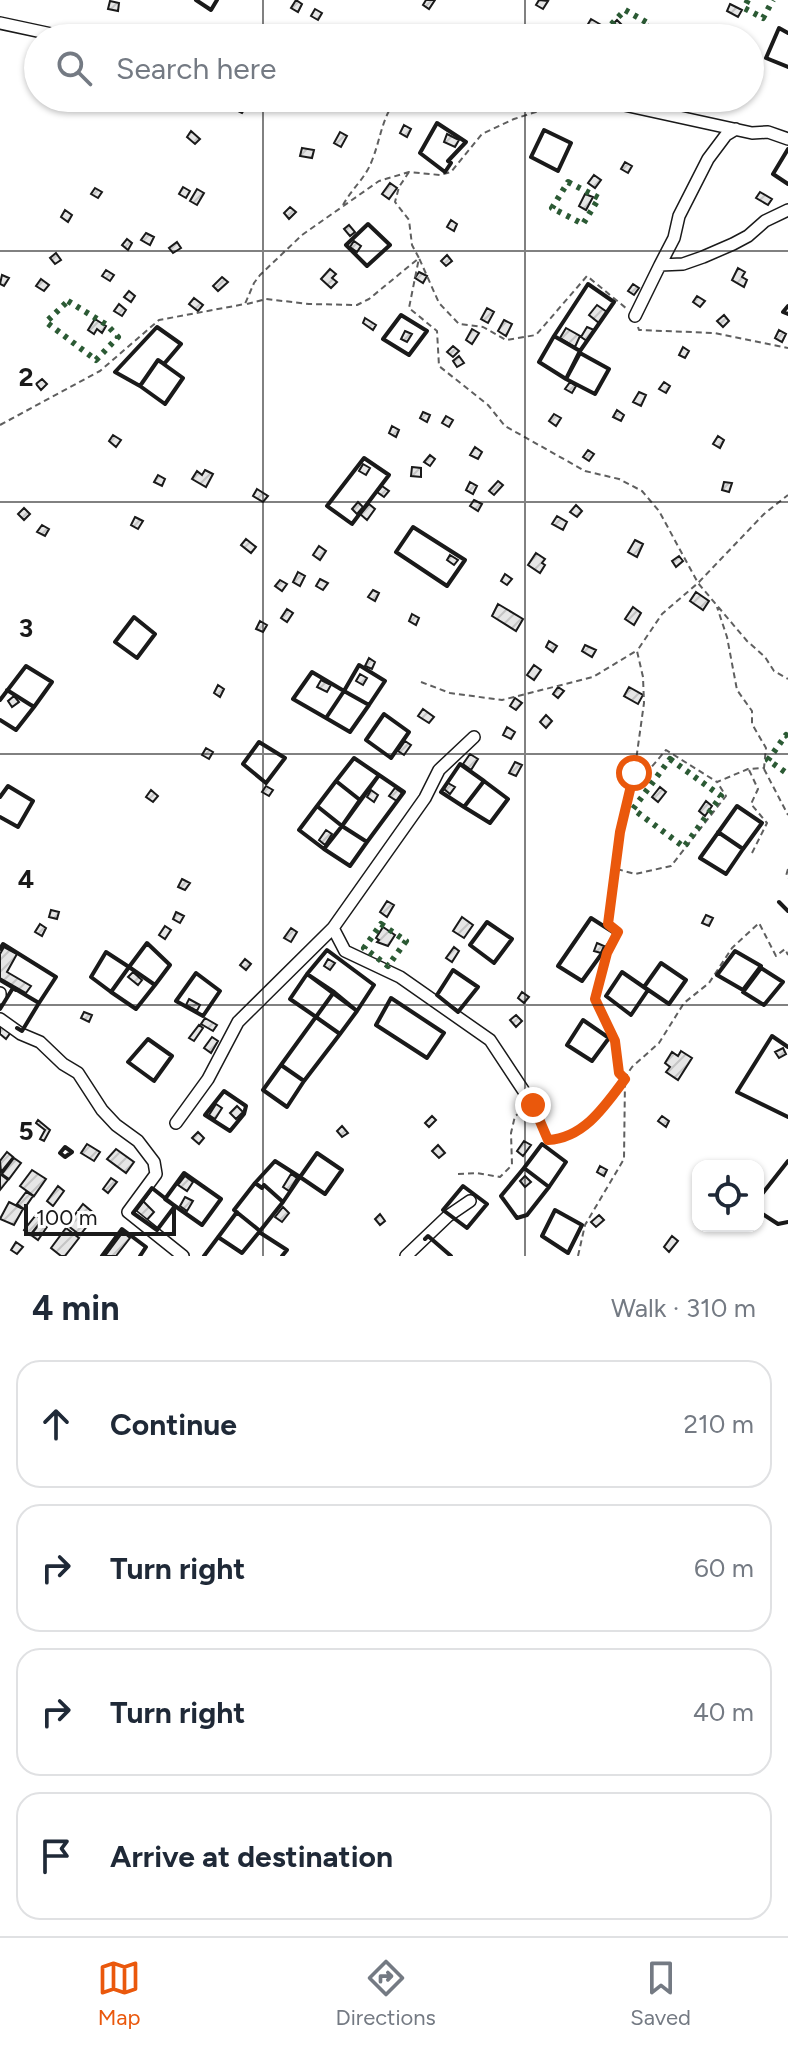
<!DOCTYPE html>
<meta charset="utf-8">
<style>
:root{--surface:#fff;--page:#f2f2f3;--text:#1f2937;--muted:#747a83;--line:#e0e1e3;--accent:#ea580c}
body{margin:0;font-family:Figtree,sans-serif;background:var(--page);color:var(--text)}
.controls{position:absolute;right:24px;bottom:24px;display:grid;overflow:hidden;border-radius:16px;box-shadow:0 2px 6px #0004}
.controls button{width:72px;height:72px;display:grid;place-items:center;padding:0;border:0;border-bottom:2px solid var(--line);background:var(--surface);color:var(--text);font:40px sans-serif}
.scale{position:absolute;left:24px;bottom:20px;width:152px;box-sizing:border-box;padding-left:8px;border:4px solid #1a1a1a;border-top:0;font-size:22px;line-height:28px;white-space:nowrap;color:#1a1a1a;-webkit-text-stroke:6px #fff;paint-order:stroke}
.stop{position:absolute;width:24px;height:24px;margin:-18px;border:6px solid #ea580c;border-radius:50%;background:#fff}
.stop.end{background:#ea580c;border-color:#fff;box-shadow:0 2px 8px #0008}
.list{margin:0;padding:0;list-style:none}
h2{display:flex;justify-content:space-between;align-items:center;height:104px;margin:0;padding:0 32px;font-size:34px}
h2 small{font-size:26px;font-weight:400;color:var(--muted)}
.list li{display:grid;grid-template-columns:52px 1fr auto;gap:24px;align-items:center;box-sizing:border-box;height:128px;margin:0 16px 16px;padding:0 16px;border:2px solid var(--line);border-radius:24px}
.list b{display:block;font-size:30px;white-space:nowrap}
.list em{font-size:26px;font-style:normal;color:var(--muted)}
.icon{flex:none;width:44px;height:44px;fill:none;stroke:currentColor;stroke-width:2;stroke-linecap:round;stroke-linejoin:round}
.map{position:relative;flex:none;width:788px;height:1256px;overflow:hidden}
.search{position:absolute;background:var(--surface);box-shadow:0 2px 6px #0004;left:24px;right:24px;top:24px;height:88px;display:flex;align-items:center;gap:20px;box-sizing:border-box;padding:0 28px;border-radius:44px;color:var(--muted);font-size:30px}
.sheet{height:680px;background:var(--surface)}
nav{display:flex;justify-content:space-around;align-items:center;box-sizing:border-box;height:112px;border-top:2px solid var(--line);background:var(--surface);font-size:22px;color:var(--muted)}
nav a{display:grid;justify-items:center;gap:4px}
nav .on{color:var(--accent)}
.map>svg:first-child{display:block}
.building{fill:url(#building-hatch);stroke:#1a1a1a;stroke-width:2}
.lines{fill:none;stroke-linecap:round;stroke-linejoin:round}
.minor-casing{stroke:#1a1a1a;stroke-width:14}
.path{stroke:#5f5f5f;stroke-width:2;stroke-dasharray:6 4;stroke-linecap:butt}
.minor{stroke:#fff;stroke-width:11}
.hedge{stroke:#2b5a34;stroke-width:6;stroke-dasharray:4 6;stroke-linecap:butt}
.wall{stroke:#1a1a1a;stroke-width:4}
.route{stroke:#ea580c;stroke-width:10}
.grid{fill:none;stroke:#1a1a1a;stroke-width:2;stroke-opacity:0.55}
.grid-label{font-size:26px;text-anchor:middle;font-weight:bold;fill:#1a1a1a;stroke:#fff;stroke-width:6;stroke-linejoin:round;paint-order:stroke}
</style>
<div class="map">
<svg width="788" height="1256" viewBox="0 0 788 1256">
<defs>
<pattern id="building-hatch" width="6" height="6" patternUnits="userSpaceOnUse" patternTransform="scale(2)"><rect width="6" height="6" fill="#e6e6e6"/><path d="M-1 1l2-2M0 6l6-6M5 7l2-2" fill="none" stroke="#c5c5c5"/></pattern>
</defs>
<rect width="100%" height="100%" fill="#fff"/>
<path class="building" d="M 296,0 L 302,4 L 298,12 L 291,8 Z
M 426,0 L 435,0 L 429,9 L 423,5 Z
M 539,0 L 548,1 L 543,9 L 536,5 Z
M 110,1 L 119,3 L 118,11 L 108,9 Z
M 730,4 L 742,10 L 738,17 L 727,11 Z
M 315,9 L 322,13 L 318,20 L 311,16 Z
M 591,19 L 603,26 L 596,38 L 584,31 Z
M 617,20 L 623,26 L 613,36 L 607,30 Z
M 144,98 L 149,98 L 155,104 L 149,110 L 141,101 Z
M 243,98 L 249,102 L 242,113 L 236,110 Z
M 404,125 L 411,129 L 407,137 L 400,133 Z
M 191,131 L 200,139 L 195,144 L 187,137 Z
M 340,132 L 347,136 L 341,147 L 334,143 Z
M 447,134 L 459,140 L 455,147 L 444,142 Z
M 302,148 L 314,150 L 312,158 L 300,156 Z
M 625,162 L 632,166 L 628,173 L 621,169 Z
M 594,175 L 601,180 L 595,188 L 588,183 Z
M 390,183 L 397,188 L 389,199 L 382,194 Z
M 183,187 L 190,191 L 186,198 L 179,194 Z
M 95,188 L 102,192 L 98,198 L 91,194 Z
M 197,189 L 204,193 L 197,205 L 190,201 Z
M 760,192 L 772,199 L 768,205 L 756,198 Z
M 585,194 L 593,197 L 586,210 L 579,206 Z
M 290,207 L 296,212 L 289,219 L 284,213 Z
M 65,210 L 72,215 L 68,222 L 61,217 Z
M 451,220 L 457,224 L 454,231 L 447,227 Z
M 349,225 L 355,232 L 350,236 L 344,229 Z
M 146,233 L 154,237 L 150,245 L 141,240 Z
M 127,239 L 132,243 L 128,250 L 122,245 Z
M 354,241 L 361,246 L 357,252 L 350,247 Z
M 177,242 L 181,248 L 173,253 L 169,248 Z
M 56,253 L 61,260 L 55,264 L 50,258 Z
M 447,255 L 452,261 L 446,266 L 441,261 Z
M 738,268 L 745,272 L 742,277 L 747,280 L 744,287 L 732,280 Z
M 330,269 L 336,274 L 332,278 L 337,282 L 331,288 L 321,279 Z
M 106,270 L 114,275 L 110,281 L 102,276 Z
M 419,272 L 427,276 L 423,283 L 415,278 Z
M 2,275 L 9,278 L 4,286 L 0,284 Z
M 222,277 L 228,282 L 218,291 L 213,286 Z
M 41,279 L 49,285 L 44,291 L 36,286 Z
M 633,284 L 639,288 L 634,295 L 628,291 Z
M 129,291 L 135,296 L 131,302 L 124,297 Z
M 697,296 L 705,301 L 700,307 L 693,302 Z
M 194,298 L 203,305 L 198,311 L 189,304 Z
M 119,304 L 126,310 L 122,316 L 114,311 Z
M 597,305 L 607,312 L 599,323 L 589,315 Z
M 487,308 L 494,312 L 488,323 L 481,319 Z
M 724,315 L 729,321 L 723,327 L 717,321 Z
M 365,318 L 376,325 L 373,330 L 363,323 Z
M 95,319 L 106,326 L 102,333 L 97,329 L 94,334 L 88,330 Z
M 504,320 L 512,324 L 506,336 L 498,331 Z
M 587,327 L 594,330 L 587,341 L 581,337 Z
M 566,328 L 580,336 L 575,347 L 560,338 Z
M 472,329 L 479,333 L 472,344 L 466,340 Z
M 779,330 L 786,334 L 782,342 L 775,338 Z
M 405,331 L 412,334 L 407,342 L 401,339 Z
M 453,346 L 459,351 L 453,357 L 447,352 Z
M 683,347 L 689,351 L 685,358 L 679,355 Z
M 459,356 L 464,363 L 457,367 L 453,361 Z
M 42,379 L 47,384 L 41,390 L 36,384 Z
M 570,382 L 576,386 L 572,393 L 565,389 Z
M 664,382 L 670,386 L 666,393 L 659,389 Z
M 639,392 L 646,395 L 641,406 L 633,402 Z
M 617,410 L 624,415 L 621,421 L 613,417 Z
M 423,412 L 430,415 L 427,422 L 420,418 Z
M 554,414 L 561,418 L 556,426 L 549,421 Z
M 446,416 L 453,420 L 449,427 L 442,423 Z
M 392,426 L 399,430 L 396,437 L 389,433 Z
M 113,435 L 121,440 L 116,447 L 109,441 Z
M 718,436 L 724,440 L 720,448 L 713,444 Z
M 475,447 L 482,452 L 478,459 L 470,455 Z
M 588,450 L 594,454 L 589,461 L 583,457 Z
M 430,455 L 435,459 L 430,466 L 424,462 Z
M 363,464 L 370,468 L 366,475 L 359,471 Z
M 412,467 L 421,468 L 421,477 L 411,476 Z
M 205,470 L 213,474 L 206,487 L 192,479 L 197,471 L 202,475 Z
M 158,475 L 165,479 L 162,486 L 154,482 Z
M 498,481 L 503,485 L 494,495 L 489,491 Z
M 470,482 L 477,486 L 473,494 L 466,490 Z
M 724,482 L 732,483 L 729,492 L 722,490 Z
M 382,486 L 389,491 L 384,497 L 377,492 Z
M 257,489 L 268,496 L 263,502 L 253,496 Z
M 474,500 L 482,504 L 478,511 L 470,506 Z
M 358,502 L 363,507 L 357,514 L 352,509 Z
M 369,504 L 375,509 L 367,520 L 360,514 Z
M 576,505 L 582,511 L 577,517 L 570,512 Z
M 24,508 L 30,514 L 24,520 L 18,514 Z
M 557,516 L 567,522 L 563,530 L 552,524 Z
M 135,517 L 143,521 L 138,529 L 131,525 Z
M 42,525 L 49,529 L 45,536 L 37,532 Z
M 246,539 L 256,547 L 251,553 L 241,545 Z
M 635,540 L 643,544 L 637,557 L 628,552 Z
M 319,546 L 326,551 L 320,560 L 313,555 Z
M 536,553 L 545,559 L 542,563 L 545,565 L 540,573 L 528,565 Z
M 450,555 L 458,560 L 454,565 L 447,560 Z
M 679,556 L 683,561 L 676,567 L 672,561 Z
M 298,572 L 305,576 L 300,586 L 293,582 Z
M 505,574 L 512,579 L 507,585 L 501,581 Z
M 320,579 L 328,583 L 323,590 L 316,586 Z
M 280,580 L 287,584 L 282,591 L 275,586 Z
M 373,590 L 379,593 L 375,601 L 368,597 Z
M 696,592 L 709,601 L 703,610 L 690,601 Z
M 498,604 L 523,619 L 516,631 L 492,616 Z
M 633,607 L 641,613 L 634,625 L 625,619 Z
M 287,609 L 293,613 L 287,622 L 281,618 Z
M 412,614 L 419,618 L 416,625 L 409,621 Z
M 260,621 L 267,625 L 263,632 L 256,629 Z
M 549,641 L 557,646 L 553,652 L 546,647 Z
M 585,645 L 596,650 L 592,657 L 582,651 Z
M 369,658 L 375,662 L 372,669 L 365,666 Z
M 534,665 L 541,670 L 534,680 L 527,675 Z
M 360,674 L 367,678 L 363,685 L 356,681 Z
M 321,680 L 331,685 L 327,692 L 317,687 Z
M 218,685 L 224,689 L 220,697 L 214,693 Z
M 558,687 L 564,691 L 558,698 L 553,694 Z
M 629,687 L 643,695 L 638,704 L 624,696 Z
M 14,696 L 19,702 L 12,707 L 8,701 Z
M 515,698 L 522,703 L 516,710 L 510,706 Z
M 423,709 L 434,717 L 429,723 L 418,716 Z
M 546,715 L 552,721 L 546,728 L 540,722 Z
M 507,727 L 515,732 L 511,739 L 503,735 Z
M 405,741 L 411,745 L 404,755 L 398,751 Z
M 206,748 L 213,752 L 209,759 L 202,755 Z
M 470,754 L 478,759 L 471,770 L 463,764 Z
M 515,762 L 522,765 L 516,776 L 509,773 Z
M 448,783 L 455,787 L 450,794 L 444,789 Z
M 266,786 L 273,790 L 269,796 L 262,792 Z
M 660,787 L 666,792 L 658,802 L 652,797 Z
M 395,788 L 402,793 L 397,801 L 389,796 Z
M 151,790 L 158,796 L 153,802 L 146,797 Z
M 371,790 L 378,795 L 374,802 L 367,797 Z
M 706,801 L 712,806 L 705,816 L 699,811 Z
M 326,830 L 332,834 L 325,845 L 319,840 Z
M 182,879 L 190,883 L 185,890 L 178,887 Z
M 387,901 L 394,905 L 387,917 L 380,912 Z
M 51,910 L 59,912 L 57,919 L 49,917 Z
M 176,912 L 184,916 L 180,923 L 173,919 Z
M 706,915 L 713,918 L 709,926 L 702,923 Z
M 462,917 L 473,925 L 464,938 L 453,931 Z
M 40,924 L 46,928 L 42,936 L 35,932 Z
M 165,926 L 171,930 L 165,939 L 159,935 Z
M 383,927 L 395,935 L 388,946 L 377,942 L 379,940 L 376,938 Z
M 291,928 L 297,932 L 291,942 L 284,938 Z
M 597,943 L 604,946 L 601,953 L 594,951 Z
M 4,947 L 17,954 L 7,972 L 31,986 L 26,993 L 0,978 L 0,954 Z
M 454,947 L 459,951 L 452,962 L 446,958 Z
M 245,959 L 251,964 L 246,970 L 240,965 Z
M 328,959 L 335,963 L 330,970 L 324,966 Z
M 133,972 L 142,980 L 138,985 L 128,977 Z
M 522,992 L 529,997 L 524,1003 L 518,998 Z
M 189,999 L 200,1005 L 197,1011 L 186,1005 Z
M 84,1012 L 92,1015 L 89,1022 L 81,1018 Z
M 516,1015 L 522,1021 L 516,1027 L 510,1020 Z
M 205,1018 L 217,1025 L 213,1031 L 201,1024 Z
M 0,1024 L 11,1032 L 6,1039 L 0,1034 Z
M 199,1025 L 203,1028 L 194,1041 L 189,1038 Z
M 212,1037 L 218,1041 L 211,1053 L 204,1048 Z
M 783,1048 L 786,1054 L 779,1058 L 775,1052 Z
M 681,1051 L 692,1058 L 678,1080 L 666,1072 L 670,1067 L 665,1063 L 672,1052 L 678,1056 Z
M 216,1104 L 222,1108 L 215,1119 L 209,1115 Z
M 237,1106 L 243,1112 L 236,1119 L 230,1113 Z
M 432,1116 L 436,1120 L 429,1127 L 425,1123 Z
M 662,1116 L 669,1121 L 666,1127 L 658,1121 Z
M 38,1120 L 50,1130 L 44,1141 L 40,1139 L 45,1130 L 36,1123 Z
M 342,1126 L 348,1133 L 342,1137 L 337,1131 Z
M 198,1132 L 204,1138 L 199,1144 L 192,1138 Z
M 524,1141 L 531,1145 L 523,1156 L 517,1151 Z
M 87,1144 L 100,1152 L 94,1161 L 81,1153 Z
M 438,1145 L 445,1153 L 439,1158 L 432,1151 Z
M 116,1149 L 134,1162 L 126,1173 L 107,1159 Z
M 7,1152 L 13,1157 L 1,1172 L 0,1161 Z
M 14,1158 L 21,1163 L 9,1179 L 2,1174 Z
M 600,1166 L 607,1170 L 604,1176 L 597,1172 Z
M 32,1170 L 46,1179 L 34,1196 L 20,1186 Z
M 0,1174 L 8,1180 L 0,1190 Z
M 291,1174 L 297,1178 L 289,1191 L 283,1187 Z
M 185,1176 L 193,1182 L 187,1191 L 178,1185 Z
M 525,1176 L 531,1182 L 525,1187 L 520,1181 Z
M 111,1178 L 117,1182 L 108,1193 L 103,1189 Z
M 58,1186 L 64,1191 L 53,1206 L 47,1201 Z
M 26,1192 L 33,1196 L 24,1209 L 17,1204 Z
M 185,1197 L 193,1201 L 187,1211 L 180,1206 Z
M 143,1201 L 154,1212 L 145,1222 L 134,1213 Z
M 9,1202 L 23,1209 L 14,1225 L 0,1219 Z
M 83,1204 L 96,1215 L 80,1235 L 67,1225 Z
M 283,1207 L 289,1213 L 282,1222 L 275,1217 Z
M 380,1214 L 385,1221 L 380,1225 L 375,1219 Z
M 36,1215 L 42,1220 L 30,1235 L 24,1230 Z
M 599,1215 L 604,1220 L 596,1227 L 591,1222 Z
M 43,1219 L 49,1224 L 38,1240 L 31,1235 Z
M 66,1228 L 79,1238 L 65,1256 L 61,1256 L 51,1248 Z
M 123,1232 L 130,1238 L 116,1256 L 105,1256 Z
M 672,1236 L 678,1241 L 669,1252 L 664,1247 Z
M 16,1242 L 23,1247 L 17,1254 L 11,1250 Z"/>
<g class="lines">
<g class="minor-casing">
<path id="minor" d="M 0,23 L 70,38
M 592,98 L 752,133 L 768,132 L 788,139
M 660,265 L 674,238 L 679,216 L 708,159 L 726,135 L 736,129
M 635,316 L 660,265 L 683,264 L 703,257 L 733,244 L 748,236 L 765,221 L 788,210
M 333,928 L 345,951 L 400,977 L 490,1040 L 533,1105
M 0,993 L 0,998
M 0,1019 L 21,1034 L 40,1042 L 63,1064 L 78,1073 L 102,1110 L 116,1125 L 138,1141 L 154,1162 L 156,1174 L 128,1212 L 183,1256
M 176,1123 L 208,1079 L 238,1022 L 333,928 L 425,798 L 439,770 L 474,737
M 406,1256 L 448,1216 L 470,1201"/>
</g>
<path class="path" d="M 409,172 L 399,187 L 395,202 L 409,220 L 412,245 L 419,258 L 409,308 L 437,331 L 439,366 L 488,405 L 505,426 L 585,471 L 619,479 L 642,491 L 659,511 L 698,583 L 747,641 L 765,657 L 774,671 L 788,679
M 343,205 C 351,190 365,178 371,163 C 381,139 381,119 397,98
M 247,304 L 266,299 L 309,304 L 357,305 L 369,299 L 419,258 L 439,303 L 459,324 L 483,327 L 506,340 L 536,335 L 587,276 L 627,309
M 638,327 L 639,330 L 714,333 L 788,348
M 0,425 L 100,371 L 159,320 L 245,304 L 254,283 L 260,275 L 302,235 L 379,181 L 409,172 L 440,175 L 451,172 L 482,134 L 514,119 L 548,108 L 565,98
M 421,682 L 450,693 L 502,700 L 593,677 L 636,651
M 764,769 L 788,815
M 749,770 L 758,789 L 751,804 L 767,823 L 752,853
M 634,773 L 649,770 L 666,750 L 717,782 L 748,769 L 764,768 L 766,748 L 752,724 L 752,711 L 737,690 L 727,637 L 717,607
M 617,869 L 635,874 L 671,866 L 726,796 L 717,782
M 788,869 L 786,876 L 788,878
M 537,1114 L 548,1140 L 563,1139 L 590,1122 L 608,1102 L 632,1067 L 659,1043 L 684,1003 L 709,983 L 732,948 L 759,923 L 776,956 L 785,949 L 788,955
M 458,1174 L 477,1173 L 500,1177 L 512,1165 L 511,1133 L 515,1116 L 523,1111
M 578,1256 L 585,1225 L 624,1159 L 625,1079 L 619,1073 L 615,1041 L 595,999 L 607,953 L 618,932 L 608,924 L 620,832 L 632,789 L 644,703 L 643,677 L 637,651 L 662,614 L 698,583 L 764,514 L 788,495"/>
<use href="#minor" class="minor"/>
<path class="hedge" d="M 748,0 L 744,8 L 763,18 L 773,0
M 611,38 L 604,32 L 625,10 L 651,25 L 642,38
M 568,182 L 599,198 L 583,224 L 552,208 Z
M 68,301 L 107,325 L 118,337 L 96,360 L 46,322 Z
M 788,737 L 786,735 L 768,760 L 788,774
M 670,759 L 721,796 L 684,847 L 633,809 Z
M 381,924 L 406,941 L 388,966 L 364,948 Z"/>
<path class="wall" d="M 196,0 L 211,10 L 217,0
M 788,33 L 779,28 L 766,58 L 788,67
M 332,98 L 351,109 L 361,98
M 437,123 L 466,142 L 448,161 L 451,163 L 445,172 L 420,153 Z
M 544,130 L 571,143 L 558,171 L 531,157 Z
M 788,149 L 773,174 L 788,184
M 368,224 L 390,245 L 367,266 L 346,245 Z
M 588,284 L 614,302 L 580,351 L 554,336 Z
M 788,306 L 783,312 L 788,314
M 401,315 L 427,331 L 409,355 L 383,339 Z
M 157,327 L 181,344 L 164,364 L 158,360 L 140,386 L 115,372 Z
M 554,336 L 580,351 L 566,379 L 539,362 Z
M 580,353 L 609,369 L 595,394 L 566,379 Z
M 158,360 L 183,378 L 165,404 L 140,386 Z
M 364,458 L 389,475 L 352,524 L 327,506 Z
M 413,527 L 465,560 L 447,586 L 396,552 Z
M 134,617 L 155,634 L 137,658 L 115,642 Z
M 359,665 L 385,681 L 369,705 L 344,691 Z
M 312,672 L 344,691 L 326,718 L 293,699 Z
M 344,691 L 369,705 L 350,732 L 326,718 Z
M 0,700 L 26,666 L 52,682 L 34,707 L 7,690
M 384,714 L 409,732 L 391,758 L 366,740 Z
M 0,720 L 16,730 L 34,707 L 31,705
M 259,742 L 285,758 L 266,783 L 243,764 Z
M 354,758 L 379,775 L 360,800 L 336,781 Z
M 460,764 L 484,781 L 464,807 L 441,792 Z
M 379,775 L 404,792 L 367,842 L 342,826 Z
M 336,781 L 360,800 L 342,826 L 317,806 Z
M 484,781 L 508,799 L 490,823 L 464,807 Z
M 0,797 L 8,786 L 33,801 L 18,827 L 0,817
M 317,806 L 342,826 L 324,849 L 299,830 Z
M 342,826 L 367,842 L 350,866 L 324,849 Z
M 718,832 L 743,849 L 726,874 L 700,858 L 737,806 L 762,823 L 743,849 L 718,832
M 779,902 L 788,911
M 591,918 L 616,934 L 582,981 L 558,966 Z
M 487,922 L 512,939 L 494,963 L 470,945 Z
M 0,949 L 3,944 L 56,977 L 39,1003 L 0,980
M 327,950 L 374,985 L 357,1011 L 307,974 Z
M 735,951 L 761,966 L 743,990 L 717,975 Z
M 106,952 L 129,967 L 111,992 L 91,977 Z
M 661,963 L 686,980 L 669,1004 L 644,987 Z
M 129,967 L 155,985 L 136,1009 L 111,992 Z
M 129,967 L 147,943 L 170,965 L 155,985
M 761,968 L 783,982 L 764,1005 L 743,992 Z
M 453,970 L 478,987 L 458,1012 L 437,995 Z
M 622,972 L 648,990 L 631,1015 L 606,996 Z
M 196,973 L 220,991 L 203,1016 L 176,1001 Z
M 307,974 L 334,992 L 316,1017 L 290,999 Z
M 391,998 L 444,1033 L 427,1058 L 376,1025 Z
M 0,1009 L 13,988 L 16,990
M 316,1017 L 340,1034 L 304,1081 L 281,1065 L 334,992 L 357,1011 L 340,1034 L 316,1017
M 583,1020 L 609,1038 L 592,1061 L 567,1045 Z
M 17,1028 L 22,1031 L 39,1003 L 37,1002
M 148,1039 L 172,1056 L 154,1081 L 128,1062 Z
M 788,1047 L 772,1036 L 737,1092 L 788,1117
M 281,1065 L 304,1081 L 287,1107 L 263,1090 Z
M 224,1091 L 246,1106 L 244,1114 L 230,1131 L 205,1115 Z
M 542,1144 L 566,1162 L 549,1187 L 524,1168 Z
M 65,1147 L 72,1152 L 65,1157 L 60,1153 Z
M 317,1153 L 342,1170 L 325,1194 L 300,1177 Z
M 275,1161 L 300,1177 L 283,1202 L 264,1185 L 262,1188 L 255,1183 Z
M 524,1168 L 549,1187 L 527,1215 L 517,1218 L 501,1196 Z
M 184,1173 L 221,1199 L 202,1225 L 165,1199 Z
M 255,1183 L 262,1188 L 264,1185 L 283,1202 L 260,1231 L 234,1210 Z
M 463,1186 L 487,1204 L 467,1228 L 443,1210 Z
M 152,1188 L 175,1206 L 157,1230 L 133,1213 Z
M 758,1199 L 788,1161
M 555,1210 L 582,1225 L 568,1253 L 542,1236 Z
M 758,1211 L 778,1224 L 788,1222
M 259,1232 L 287,1250 L 282,1256
M 218,1237 L 242,1253 L 260,1231 L 259,1230
M 425,1239 L 428,1236 L 451,1256
M 102,1256 L 122,1229 L 146,1247 L 140,1256
M 204,1256 L 237,1212"/>
</g>
<g class="lines">
<path class="route" d="M 533,1105 L 548,1140 C 584,1138 605,1106 625,1079 L 619,1073 L 615,1041 L 595,999 L 607,953 L 618,932 L 608,924 L 620,832 L 634,773"/>
</g>
<path class="grid" d="M 263,0 L 263,38M 525,0 L 525,38M 263,98 L 263,1256M 525,98 L 525,1256M 0,251 L 788,251M 0,502 L 788,502M 0,754 L 788,754M 0,1005 L 788,1005"/>
<g class="grid-label">
<text x="26" y="386">2</text>
<text x="26" y="637">3</text>
<text x="26" y="888">4</text>
<text x="26" y="1140">5</text>
</g>
</svg>
<div class="controls">
<button><svg class="icon" aria-label="locate" viewBox="0 0 24 24"><circle cx="12" cy="12" r="6"/><path d="M12 2v4M12 18v4M2 12h4M18 12h4"/></svg></button>
</div>
<div class="scale">100 m</div>
<div class="stop" style="left:634px;top:773px"></div>
<div class="stop end" style="left:533px;top:1105px"></div>
<div class="search"><svg class="icon" aria-label="search" viewBox="0 0 24 24"><circle cx="10" cy="10" r="6"/><path d="M15 15l6 6"/></svg>Search here</div>
</div>
<section class="sheet">
<h2>4 min<small>Walk · 310 m</small></h2>
<ul class="list">
<li><svg class="icon" aria-label="ahead" viewBox="0 0 24 24"><path d="M12 20V5M6 11l6-6 6 6"/></svg><div><b>Continue</b></div><em>210 m</em></li>
<li><svg class="icon" aria-label="right" viewBox="0 0 24 24"><path d="M7 20v-9h11M14 6l5 5-5 5"/></svg><div><b>Turn right</b></div><em>60 m</em></li>
<li><svg class="icon" aria-label="right" viewBox="0 0 24 24"><path d="M7 20v-9h11M14 6l5 5-5 5"/></svg><div><b>Turn right</b></div><em>40 m</em></li>
<li><svg class="icon" aria-label="arrive" viewBox="0 0 24 24"><path d="M6 21V4h12l-3 4 3 4H6"/></svg><div><b>Arrive at destination</b></div></li>
</ul>
</section>
<nav>
<a class="on"><svg class="icon" aria-label="map" viewBox="0 0 24 24"><path d="M3 6l6-2 6 2 6-2v14l-6 2-6-2-6 2zM9 4v14M15 6v14"/></svg>Map</a>
<a><svg class="icon" aria-label="directions" viewBox="0 0 24 24"><path d="M12 3l9 9-9 9-9-9zM9 14v-3h6M13 9l2 2-2 2"/></svg>Directions</a>
<a><svg class="icon" aria-label="saved" viewBox="0 0 24 24"><path d="M7 4h10v16l-5-4-5 4z"/></svg>Saved</a>
</nav>
